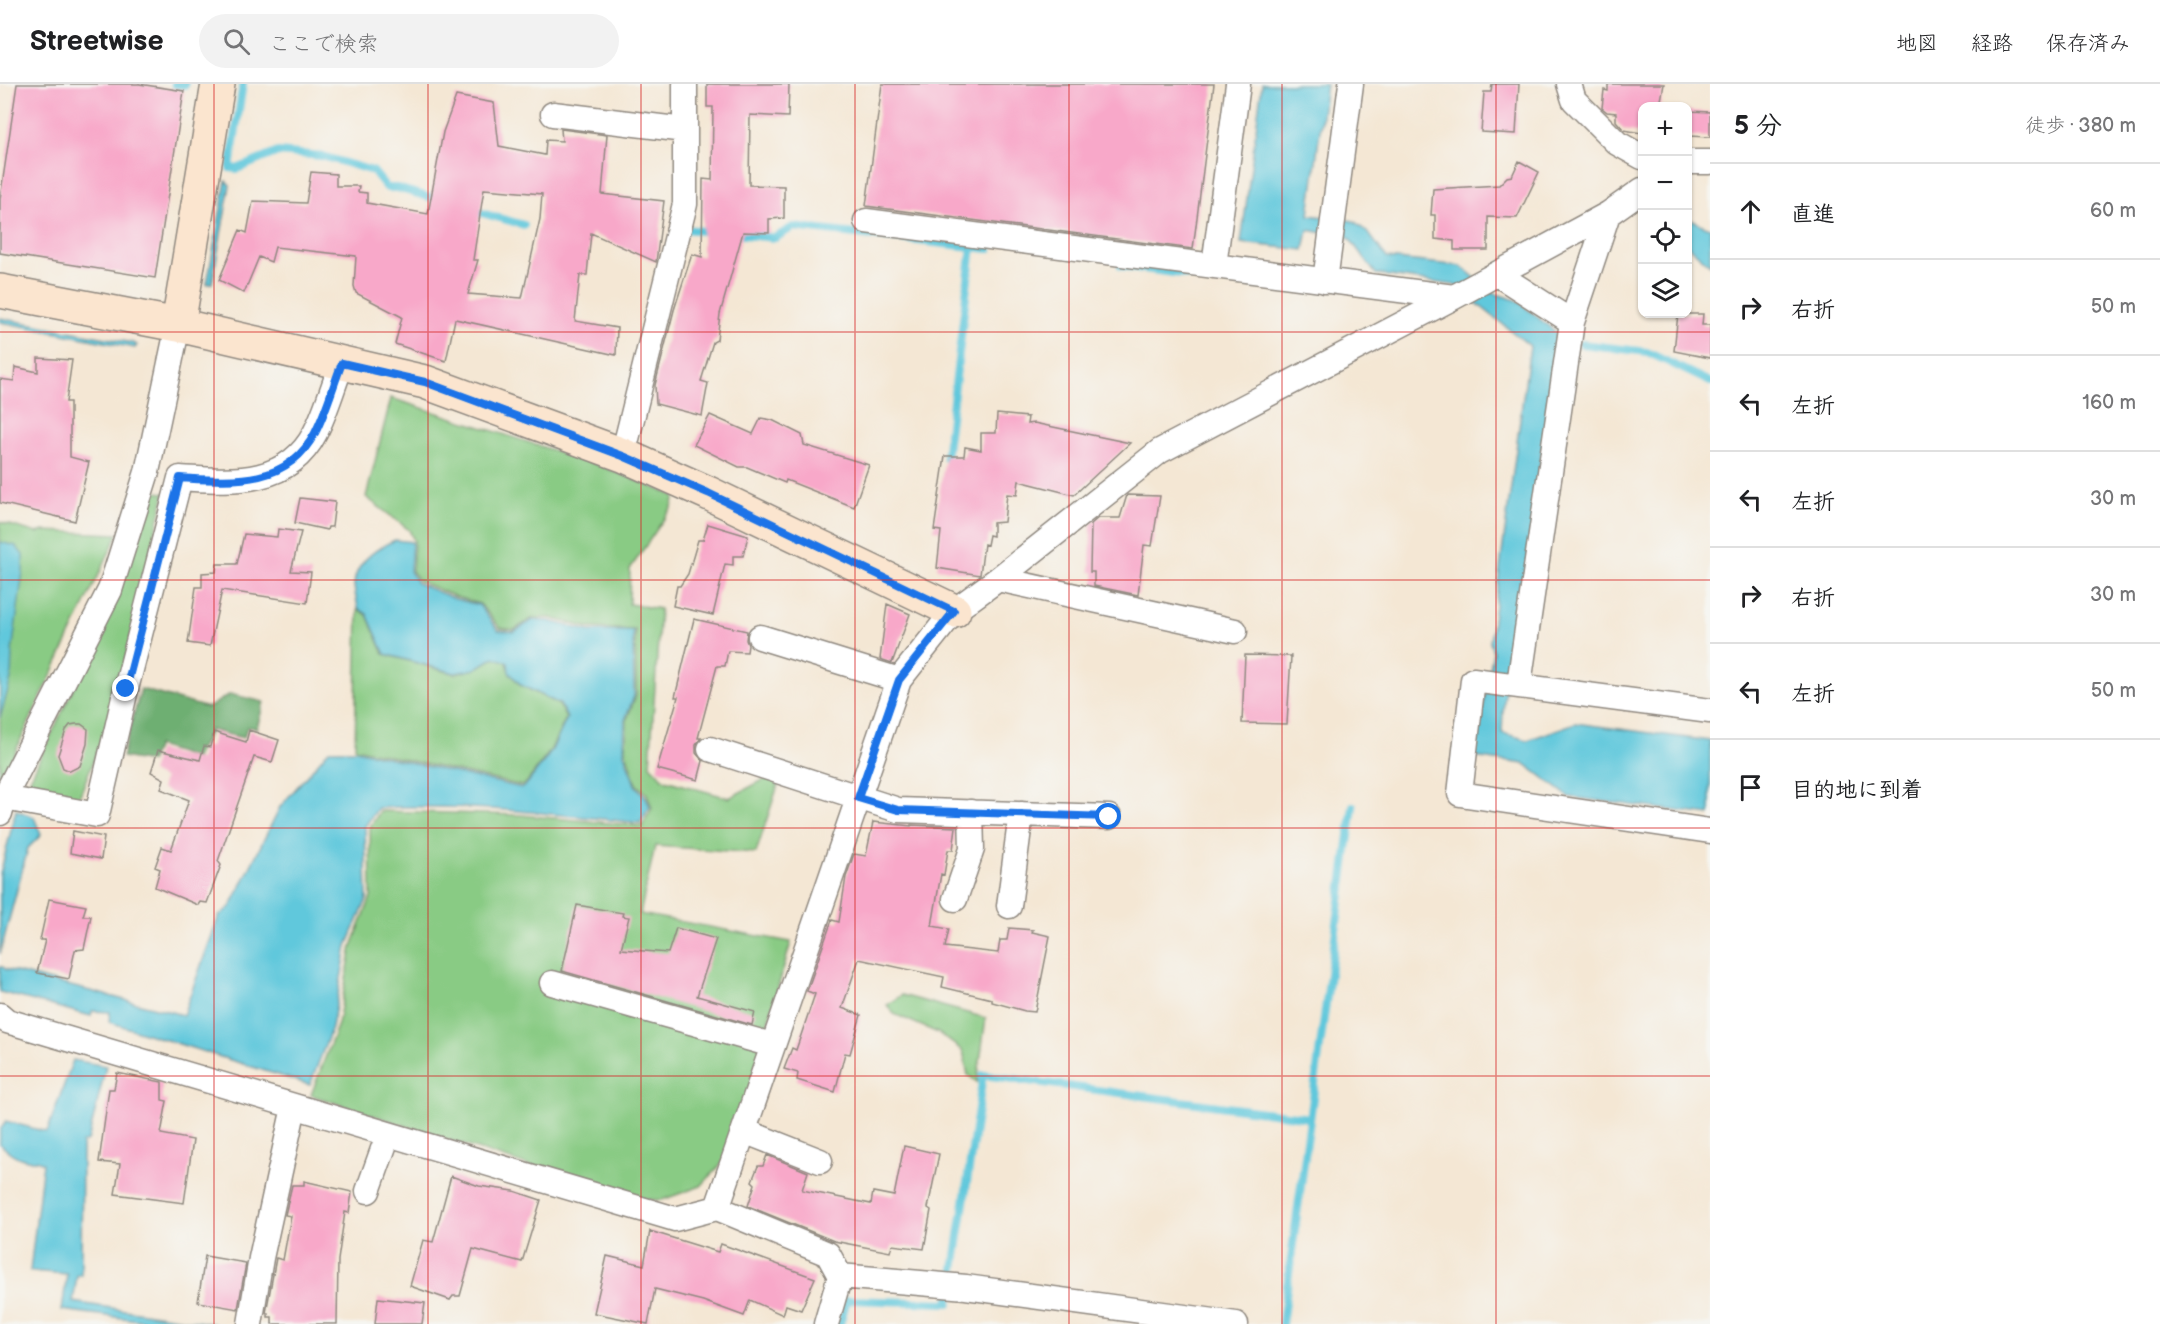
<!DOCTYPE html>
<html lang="ja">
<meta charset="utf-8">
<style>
:root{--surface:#fff;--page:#f2f2f2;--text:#202124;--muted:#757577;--line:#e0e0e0}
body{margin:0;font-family:"Balsamiq Sans","Klee One",sans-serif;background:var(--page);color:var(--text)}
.controls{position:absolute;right:18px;top:18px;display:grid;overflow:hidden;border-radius:12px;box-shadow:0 2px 4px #0004}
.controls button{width:54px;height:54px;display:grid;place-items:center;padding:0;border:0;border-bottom:2px solid var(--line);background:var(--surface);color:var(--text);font:30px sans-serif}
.stop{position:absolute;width:18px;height:18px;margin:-14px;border:4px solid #1a73e8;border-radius:50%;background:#fff}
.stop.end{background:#1a73e8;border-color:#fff;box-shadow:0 2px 6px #0008}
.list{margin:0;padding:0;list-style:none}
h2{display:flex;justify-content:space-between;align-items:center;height:78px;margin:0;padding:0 24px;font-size:26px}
h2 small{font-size:20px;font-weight:400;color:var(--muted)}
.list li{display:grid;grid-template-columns:39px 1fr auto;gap:18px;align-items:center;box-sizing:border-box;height:96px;padding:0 24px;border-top:2px solid var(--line)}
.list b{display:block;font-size:22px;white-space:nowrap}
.list em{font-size:20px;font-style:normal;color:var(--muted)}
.icon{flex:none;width:33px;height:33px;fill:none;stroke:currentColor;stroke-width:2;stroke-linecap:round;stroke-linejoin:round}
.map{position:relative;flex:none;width:1710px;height:1240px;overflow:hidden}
header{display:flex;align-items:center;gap:36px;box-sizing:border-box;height:84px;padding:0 30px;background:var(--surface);border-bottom:2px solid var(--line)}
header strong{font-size:28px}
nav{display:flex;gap:33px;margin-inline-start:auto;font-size:21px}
.search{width:420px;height:54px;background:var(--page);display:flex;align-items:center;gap:15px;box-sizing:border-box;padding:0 21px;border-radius:33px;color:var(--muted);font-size:22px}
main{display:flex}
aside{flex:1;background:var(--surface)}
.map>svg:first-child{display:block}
.green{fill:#89cb84;stroke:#5a7b58;stroke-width:1.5}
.forest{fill:#6eaf72;stroke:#4c6d4e;stroke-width:1.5}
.water{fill:#60c8dc;stroke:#467a84;stroke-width:1.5}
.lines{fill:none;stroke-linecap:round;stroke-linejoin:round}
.stream{stroke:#60c8dc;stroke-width:8}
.building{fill:#f8a8c9;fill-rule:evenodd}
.street-casing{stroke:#908980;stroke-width:27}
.secondary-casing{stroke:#908980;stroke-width:36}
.street{stroke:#fff;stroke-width:24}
.secondary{stroke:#fbe5cf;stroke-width:33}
.route{stroke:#1a73e8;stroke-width:8}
.grid{fill:none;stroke:#d62828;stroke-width:1.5;stroke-opacity:0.55}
</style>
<header>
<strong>Streetwise</strong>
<div class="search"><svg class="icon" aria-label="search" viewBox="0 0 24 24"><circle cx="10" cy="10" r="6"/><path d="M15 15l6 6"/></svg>ここで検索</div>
<nav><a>地図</a><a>経路</a><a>保存済み</a></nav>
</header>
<main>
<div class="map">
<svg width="1710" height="1240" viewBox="0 0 1710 1240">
<rect width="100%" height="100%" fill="#f6f6f2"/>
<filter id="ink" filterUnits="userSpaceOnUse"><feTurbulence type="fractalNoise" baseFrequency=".0167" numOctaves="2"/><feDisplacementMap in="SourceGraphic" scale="12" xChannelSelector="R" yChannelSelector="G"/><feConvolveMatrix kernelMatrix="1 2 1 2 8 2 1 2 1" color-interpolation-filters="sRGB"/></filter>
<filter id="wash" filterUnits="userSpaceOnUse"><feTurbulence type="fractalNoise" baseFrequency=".008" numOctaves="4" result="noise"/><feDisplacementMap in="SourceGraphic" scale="24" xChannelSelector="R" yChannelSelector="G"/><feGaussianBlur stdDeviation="1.35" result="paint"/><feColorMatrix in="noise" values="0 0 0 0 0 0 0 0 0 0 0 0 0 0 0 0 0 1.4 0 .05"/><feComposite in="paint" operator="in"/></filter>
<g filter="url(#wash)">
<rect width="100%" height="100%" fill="#f4e7d4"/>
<path class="green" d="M 391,314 L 596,380 L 675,412 L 672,423 L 630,485 L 629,520 L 660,525 L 650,681 L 665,696 L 729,714 L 765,695 L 779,698 L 756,769 L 655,762 L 640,830 L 791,858 L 744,1023 L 725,1076 L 701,1102 L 662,1116 L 631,1115 L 311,1011 L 338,940 L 352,862 L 371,813 L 370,743 L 380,727 L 520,731 L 642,742 L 652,724 L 647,710 L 636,700 L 626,668 L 627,635 L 636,611 L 635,546 L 589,544 L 550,534 L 533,534 L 514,546 L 500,544 L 480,520 L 456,513 L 419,497 L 412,487 L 414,457 L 409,446 L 366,413 Z
M 153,408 L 165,409 L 114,623 L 77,719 L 21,714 L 117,513 Z
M 0,438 L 37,449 L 43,447 L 118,450 L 7,685 L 0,707 Z
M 358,525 L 367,531 L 384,570 L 455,590 L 475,585 L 495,573 L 507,578 L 509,588 L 520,601 L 559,621 L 566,634 L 550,667 L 527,698 L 522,702 L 355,664 Z
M 902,911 L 986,934 L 977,998 L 968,991 L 963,967 L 938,949 L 894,930 L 887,921 Z"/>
<path class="forest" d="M 141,605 L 208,624 L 230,610 L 264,618 L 257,644 L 247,643 L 244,654 L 210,646 C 207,657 200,663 196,674 L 157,662 L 150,678 L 122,673 Z"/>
<path class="water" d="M 1262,0 L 1326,0 L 1309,131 L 1354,137 L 1370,151 L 1387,174 L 1461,182 L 1493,209 L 1516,216 L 1557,249 L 1517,555 C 1506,586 1503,617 1502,649 L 1528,656 L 1575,639 L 1710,657 L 1710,731 L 1569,713 L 1525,680 L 1474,673 L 1493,568 L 1490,558 L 1530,262 L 1454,201 L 1376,190 L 1349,154 L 1308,146 L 1304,166 L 1241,159 Z
M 226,97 L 230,101 L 212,199 L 207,200 Z
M 1688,135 L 1710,144 L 1710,181 L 1688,162 Z
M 0,234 L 133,259 L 137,261 L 135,264 L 0,238 Z
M 395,456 L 412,458 L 410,487 L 417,499 L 455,515 L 479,521 L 498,546 L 514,548 L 533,536 L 549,537 L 589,547 L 633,547 L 634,612 L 625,636 L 624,669 L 635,701 L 646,713 L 650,723 L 640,739 C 553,730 465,719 378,724 L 365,742 L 367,815 L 347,862 L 332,943 L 310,1001 L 109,938 L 110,928 L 92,927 L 91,932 L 0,908 L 0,883 L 3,883 L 5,885 L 183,931 L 219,832 L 231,822 L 280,723 L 329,666 L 356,666 L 522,704 L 527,700 L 551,668 L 567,634 L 560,620 L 521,601 L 509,588 L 508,578 L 494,573 L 475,585 L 455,589 L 385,570 L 367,530 L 358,524 C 357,517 354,507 354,500 C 356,477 377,464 395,456 Z
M 0,458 L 16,462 L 23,471 L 23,487 L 12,568 L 11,595 L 0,634 Z
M 16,726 L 34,733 L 41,751 L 28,764 L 0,870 L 0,791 Z
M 73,976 L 106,982 L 88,1057 L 82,1059 L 81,1191 L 77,1191 L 73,1218 L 215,1240 L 168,1240 L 62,1226 L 67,1190 L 30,1187 L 43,1079 C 37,1075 34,1076 27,1076 C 16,1074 8,1068 0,1060 L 0,1046 L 6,1037 L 47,1048 Z"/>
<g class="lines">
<path class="stream" d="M 175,0 L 185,1
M 243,0 L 230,84 L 237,85 L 278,68 L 322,72 L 373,87 L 387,104 L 397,104 L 442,117
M 471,126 L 524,141
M 685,145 L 712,148
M 734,150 L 775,154 L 793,143 L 989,165
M 1121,182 L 1258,200
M 1582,260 L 1647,268 L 1710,298
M 946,374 L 972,163
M 840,1240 L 847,1216 L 949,1219 L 983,991 L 1310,1034
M 1282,1240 L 1353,722"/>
</g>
<g id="blocks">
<path class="building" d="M 17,0 L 139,0 L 184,7 L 155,194 L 0,169 L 0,115 Z
M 707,0 L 789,0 L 788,33 L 750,31 L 749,101 L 784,102 L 784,134 L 769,135 L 769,149 L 743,148 L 720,230 L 717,256 L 713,258 L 701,297 L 708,299 L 702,332 L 656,320 L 655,301 L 674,226 L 692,170 L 702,173 L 703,95 L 712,96 L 713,23 L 707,23 Z
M 882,0 L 1214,0 L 1193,165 L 866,122 Z
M 1492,0 L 1519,0 L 1516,50 L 1481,48 L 1484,8 L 1491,8 Z
M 1608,0 L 1664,0 L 1660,22 L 1642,22 L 1641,49 L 1624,46 L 1616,37 L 1616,29 L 1607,28 L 1602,24 L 1604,6 L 1608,7 Z
M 456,12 L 494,19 L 499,62 L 545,71 L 546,56 L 562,57 L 561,45 L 607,51 L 602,110 L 664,117 L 656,178 L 591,149 L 587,191 L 580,191 L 575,237 L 617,244 L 616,271 L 455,235 L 446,277 L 395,260 L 402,233 L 356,209 L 354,202 L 356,172 L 275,163 L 271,178 L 259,173 L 244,209 L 219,196 L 240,146 L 247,149 L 253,117 L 306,119 L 311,88 L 336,90 L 336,102 L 359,102 L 358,108 L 367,109 L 367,119 L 428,130 L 443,48 ZM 484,105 L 542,110 L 540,135 L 522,214 L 468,210 L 478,176 L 473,176 Z
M 1688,27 L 1710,28 L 1710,53 L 1688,52 Z
M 1519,77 L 1539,88 L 1517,134 L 1488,133 L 1488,166 L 1454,166 L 1454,157 L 1435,155 L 1435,131 L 1431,131 L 1433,105 L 1499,101 L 1507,93 L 1512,92 Z
M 1678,230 L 1703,230 L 1702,241 L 1710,241 L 1710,274 L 1674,267 Z
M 38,274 L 72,276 L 66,318 L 70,318 L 70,373 L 89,378 L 75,437 L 0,419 L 0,295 L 14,297 L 15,283 L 38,288 Z
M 997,330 L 1028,333 L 1027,340 L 1034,339 L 1130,359 L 1074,411 L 1019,397 L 1017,411 L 1007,410 L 1004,438 L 993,439 L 993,452 L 989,451 L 987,461 L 984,460 L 980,491 L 937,484 L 941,447 L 934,446 L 945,372 L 964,372 L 965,363 L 981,366 L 981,349 L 996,349 Z
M 710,331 L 753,350 L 761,334 L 772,336 L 802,351 L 804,361 L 869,381 L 854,423 L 786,396 L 785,399 L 747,383 L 739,383 L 694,361 Z
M 1127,411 L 1160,412 L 1152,462 L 1144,461 L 1138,511 L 1094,502 L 1094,488 L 1090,488 L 1091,440 L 1098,434 L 1120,434 Z
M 300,414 L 335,418 L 332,443 L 328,443 L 327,446 L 295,439 Z
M 708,440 L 748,452 L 743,472 L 733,472 L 733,481 L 725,480 L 713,531 L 673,522 L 677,502 L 680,502 L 688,490 L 698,456 L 703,456 Z
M 278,445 L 301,448 L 291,487 L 311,488 L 307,519 L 222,506 L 210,562 L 188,559 L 196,503 L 202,503 L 202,489 L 216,488 L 217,480 L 237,480 L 244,450 L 277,453 Z
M 887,520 L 910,530 L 892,579 L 880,575 Z
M 694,535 L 747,547 L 746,556 L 748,561 L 747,568 L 728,567 L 725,582 L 717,582 L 698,654 L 701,654 L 696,661 L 696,669 L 703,677 L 698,696 L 657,685 L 678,613 L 675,613 Z
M 1245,571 L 1291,572 L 1287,640 L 1242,639 Z
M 76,640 L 81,640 L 88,645 L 87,660 L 80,682 L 70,687 L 63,684 L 58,671 L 66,646 L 70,641 Z
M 249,646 L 279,656 L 272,678 L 254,673 L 218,777 L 221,781 L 207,819 L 200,818 L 198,821 L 155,803 L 160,785 L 155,783 L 162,763 L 171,766 L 189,716 L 161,705 L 164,695 L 151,688 L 158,666 L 200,676 L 204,662 L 210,663 L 214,648 L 246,658 Z
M 873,738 L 911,742 L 911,741 L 956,743 L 953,766 L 948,766 L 944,791 L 941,790 L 932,842 L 949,845 L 945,863 L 998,869 L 1000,856 L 1007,856 L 1009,844 L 1033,846 L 1032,848 L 1050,852 L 1035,928 L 1025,927 L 992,918 L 992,915 L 942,903 L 944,893 L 859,875 L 842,924 L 861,931 L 850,970 L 845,969 L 835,1008 L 797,996 L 798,989 L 784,985 L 792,964 L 796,966 L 815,910 L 807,907 L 832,836 L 839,838 L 846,793 L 854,770 L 866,772 Z
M 73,747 L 104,753 L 101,775 L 70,769 Z
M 49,815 L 86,822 L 83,832 L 91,832 L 84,865 L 75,866 L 69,895 L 37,889 L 45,856 L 40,856 Z
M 577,821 L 623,829 L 622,832 L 629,833 L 621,865 L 668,869 L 676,844 L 716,855 L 697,912 L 755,928 L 752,941 L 562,887 Z
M 117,989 L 162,998 L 162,1016 L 167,1017 L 161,1050 L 193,1056 L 184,1119 L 115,1110 L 120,1080 L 99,1078 L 109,1005 L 114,1005 Z
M 904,1062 L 939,1070 L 928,1124 L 931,1126 L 924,1165 L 892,1161 L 890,1168 L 834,1157 L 748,1122 L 755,1100 L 752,1097 L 758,1082 L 763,1082 L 767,1071 L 808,1088 L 802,1106 L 871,1120 L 873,1108 L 894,1112 Z
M 451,1092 L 479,1102 L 514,1107 L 541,1116 L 522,1178 L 473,1165 L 460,1212 L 453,1212 L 450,1216 L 410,1202 L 423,1156 L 433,1158 Z
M 304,1097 L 352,1108 L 349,1129 L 345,1128 L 338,1176 L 337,1240 L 272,1240 L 272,1233 L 268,1233 L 268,1229 L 266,1229 L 276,1174 L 283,1176 L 291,1132 L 285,1131 L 292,1101 L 304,1101 Z
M 650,1147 L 718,1168 L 721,1160 L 815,1194 L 801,1226 L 786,1221 L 783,1231 L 750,1216 L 744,1232 L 703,1217 L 655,1205 L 648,1240 L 594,1229 L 607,1172 L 644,1181 Z
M 205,1172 L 246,1179 L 238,1225 L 198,1218 Z
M 378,1214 L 425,1219 L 422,1240 L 375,1240 Z"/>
</g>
</g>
<g filter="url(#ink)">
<use href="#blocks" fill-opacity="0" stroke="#908980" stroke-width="1.5"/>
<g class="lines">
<g class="street-casing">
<path id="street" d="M 1569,0 L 1574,16 L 1617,59 L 1642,73
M 553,30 L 685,46
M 1688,78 L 1710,78
M 866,137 L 1454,213
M 1214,182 L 1238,0
M 1497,190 L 1572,238
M 1325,197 L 1351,0
M 623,371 L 685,120 L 685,0
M 998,495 L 1235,547
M 760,553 L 899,596
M 1519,600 L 1572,238 L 1608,130
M 1710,627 L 1473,596 L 1460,710 L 1710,747
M 710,665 L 898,726 L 1109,733
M 4,714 L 97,731 L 126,605 L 180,394 C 231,397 287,403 315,349 C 326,328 333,302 342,279
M 0,729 L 4,714 L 110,506 L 147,388 L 178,241
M 955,815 L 972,765 L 971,728
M 1009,822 L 1021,730
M 552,899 L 772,961
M 0,931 L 7,937 L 675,1135 L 717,1124 L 828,1170 L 840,1192 L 826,1240
M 744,1047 L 820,1077
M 368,1107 L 388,1051
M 717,1124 L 899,596 L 954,527 L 998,495 L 1160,367 L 1454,213 L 1608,130 L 1642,106
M 840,1192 L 966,1203 L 1236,1240
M 250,1240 L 261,1174 L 294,1023"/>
</g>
<g class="secondary-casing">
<path id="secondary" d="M 0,207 L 178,241 L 425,298 L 623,371 L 708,409 L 954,527
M 178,241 L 218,0"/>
</g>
<use href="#street" class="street"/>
<use href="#secondary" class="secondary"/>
</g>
</g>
<g class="lines" filter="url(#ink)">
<path class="route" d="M 126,605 L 180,394 C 231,397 287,403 315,349 C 326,328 333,302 342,279 L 425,298 L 623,372 L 708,409 L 954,527 L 899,596 L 858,714 L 898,726 L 1109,733"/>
</g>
<path class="grid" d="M 214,0 L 214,1240M 428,0 L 428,1240M 641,0 L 641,1240M 855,0 L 855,1240M 1069,0 L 1069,1240M 1282,0 L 1282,1240M 1496,0 L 1496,1240M 0,248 L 1710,248M 0,496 L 1710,496M 0,744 L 1710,744M 0,992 L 1710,992"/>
</svg>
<div class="controls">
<button>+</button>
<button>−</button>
<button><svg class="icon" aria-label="locate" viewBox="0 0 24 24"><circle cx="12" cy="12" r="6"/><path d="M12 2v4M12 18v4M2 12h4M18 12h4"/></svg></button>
<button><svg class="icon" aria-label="layers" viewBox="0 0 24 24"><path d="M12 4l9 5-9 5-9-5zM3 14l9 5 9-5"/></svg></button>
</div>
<div class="stop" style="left:1109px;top:733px"></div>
<div class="stop end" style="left:126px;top:605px"></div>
</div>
<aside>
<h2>5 分<small>徒歩 · 380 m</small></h2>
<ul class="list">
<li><svg class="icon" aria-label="ahead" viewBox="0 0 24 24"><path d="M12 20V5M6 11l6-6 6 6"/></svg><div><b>直進</b></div><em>60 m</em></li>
<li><svg class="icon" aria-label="right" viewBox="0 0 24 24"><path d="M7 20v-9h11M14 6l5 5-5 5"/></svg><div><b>右折</b></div><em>50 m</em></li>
<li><svg class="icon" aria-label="left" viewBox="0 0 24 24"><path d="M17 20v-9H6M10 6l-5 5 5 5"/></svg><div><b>左折</b></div><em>160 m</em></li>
<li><svg class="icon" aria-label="left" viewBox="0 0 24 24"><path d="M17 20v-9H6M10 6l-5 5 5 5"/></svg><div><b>左折</b></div><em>30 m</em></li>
<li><svg class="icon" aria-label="right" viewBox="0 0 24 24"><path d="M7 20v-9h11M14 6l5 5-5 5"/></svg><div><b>右折</b></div><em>30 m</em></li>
<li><svg class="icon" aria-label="left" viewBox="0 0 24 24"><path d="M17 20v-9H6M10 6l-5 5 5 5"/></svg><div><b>左折</b></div><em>50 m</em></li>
<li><svg class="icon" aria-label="arrive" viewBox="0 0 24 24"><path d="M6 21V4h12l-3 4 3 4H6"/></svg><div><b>目的地に到着</b></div></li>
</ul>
</aside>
</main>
